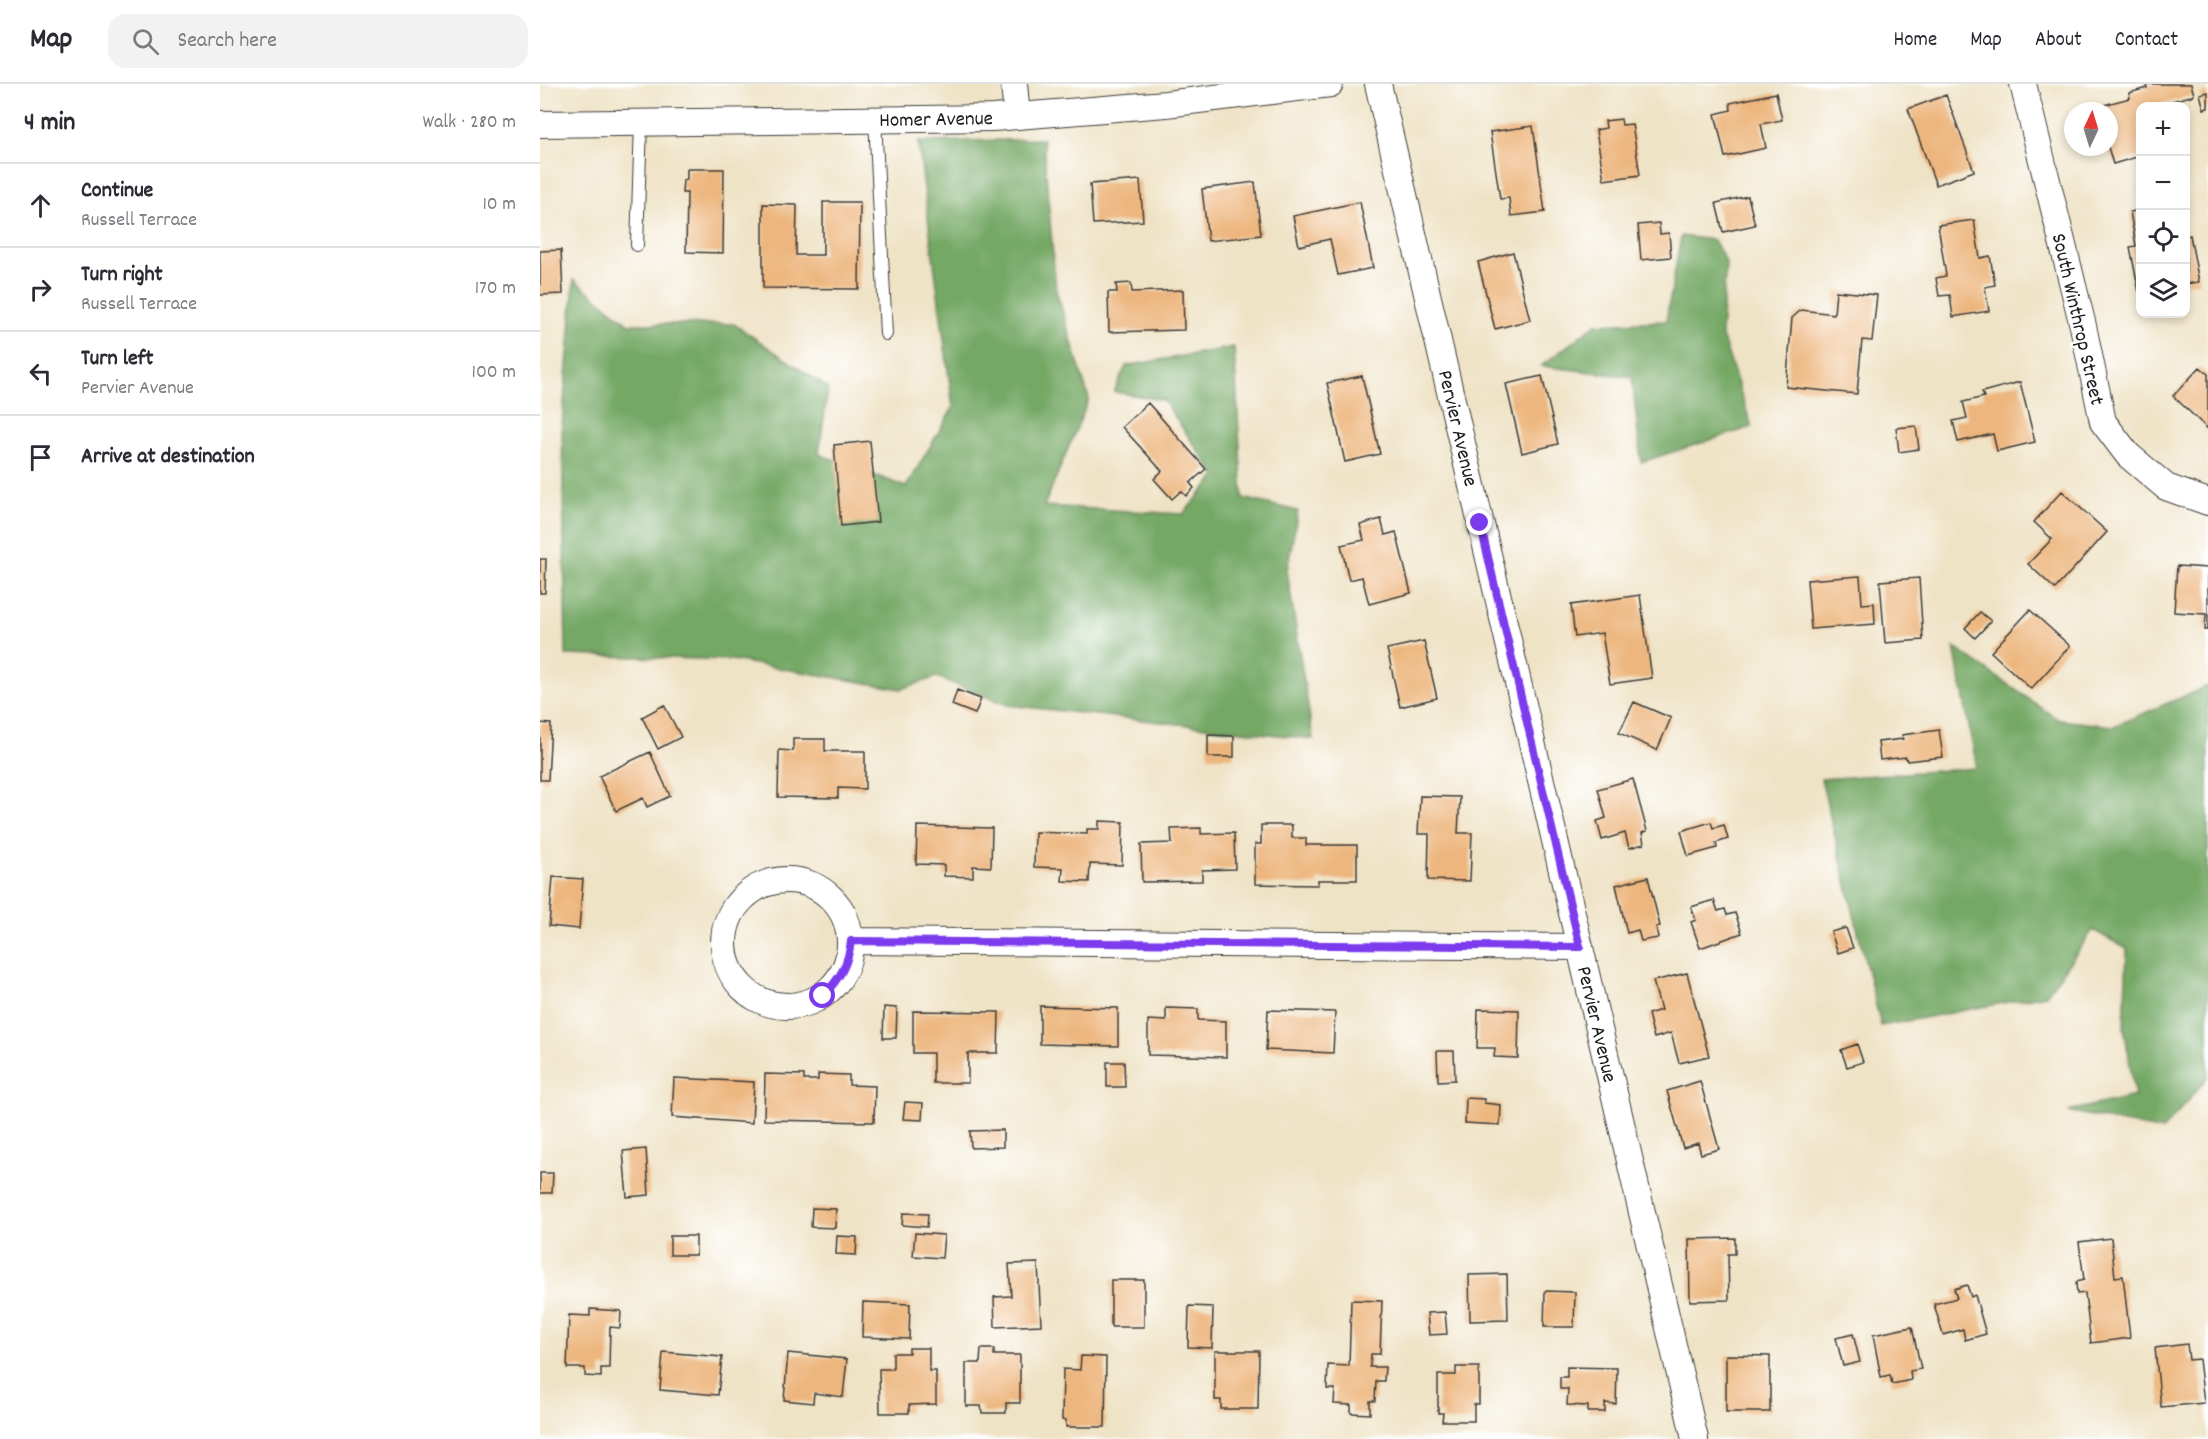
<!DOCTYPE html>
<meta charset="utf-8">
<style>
:root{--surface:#fff;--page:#f2f2f3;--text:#2b2b33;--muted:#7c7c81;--line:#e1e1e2}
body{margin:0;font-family:Dekko,sans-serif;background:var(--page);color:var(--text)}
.controls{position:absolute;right:18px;top:18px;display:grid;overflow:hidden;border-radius:12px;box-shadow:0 3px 9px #0003}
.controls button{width:54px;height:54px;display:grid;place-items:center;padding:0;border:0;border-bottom:2px solid var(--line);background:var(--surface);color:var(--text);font:30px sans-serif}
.compass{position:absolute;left:1524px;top:18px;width:54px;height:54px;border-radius:50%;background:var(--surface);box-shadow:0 3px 9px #0003;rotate:4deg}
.stop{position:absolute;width:18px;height:18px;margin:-14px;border:4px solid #7c3aed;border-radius:50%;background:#fff}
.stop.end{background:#7c3aed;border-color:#fff;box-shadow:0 2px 6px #0008}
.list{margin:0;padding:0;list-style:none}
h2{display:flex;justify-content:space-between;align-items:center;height:78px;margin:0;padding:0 24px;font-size:26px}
h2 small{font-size:20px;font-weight:400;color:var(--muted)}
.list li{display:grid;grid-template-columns:39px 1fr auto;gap:18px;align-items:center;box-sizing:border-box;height:84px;padding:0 24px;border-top:2px solid var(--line)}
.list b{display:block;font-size:22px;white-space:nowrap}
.list p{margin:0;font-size:20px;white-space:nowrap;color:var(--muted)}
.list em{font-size:20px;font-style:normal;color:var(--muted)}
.icon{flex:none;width:33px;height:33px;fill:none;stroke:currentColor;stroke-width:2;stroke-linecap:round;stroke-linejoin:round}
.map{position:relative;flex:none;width:1668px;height:1355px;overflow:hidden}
header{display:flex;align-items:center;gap:36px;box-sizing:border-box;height:84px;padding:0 30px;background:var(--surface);border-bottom:2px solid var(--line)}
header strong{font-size:28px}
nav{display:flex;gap:33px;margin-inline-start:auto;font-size:21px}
.search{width:420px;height:54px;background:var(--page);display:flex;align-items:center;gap:15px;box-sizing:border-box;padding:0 21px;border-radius:18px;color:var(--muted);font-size:22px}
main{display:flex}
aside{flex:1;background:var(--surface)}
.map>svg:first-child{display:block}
.forest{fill:#74a865;stroke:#486240;stroke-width:1.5}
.building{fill:#edb67e}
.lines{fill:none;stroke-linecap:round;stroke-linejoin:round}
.service-casing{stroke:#3c3a36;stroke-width:14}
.minor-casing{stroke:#3c3a36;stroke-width:28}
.service{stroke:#fff;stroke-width:12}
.minor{stroke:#fff;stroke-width:26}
.route{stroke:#7c3aed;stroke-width:8}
.labels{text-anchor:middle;stroke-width:5;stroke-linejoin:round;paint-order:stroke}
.street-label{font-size:21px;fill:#1c1c1c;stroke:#fff}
</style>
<header>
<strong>Map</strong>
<div class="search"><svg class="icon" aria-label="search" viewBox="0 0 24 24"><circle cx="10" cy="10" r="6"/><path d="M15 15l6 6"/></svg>Search here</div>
<nav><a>Home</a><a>Map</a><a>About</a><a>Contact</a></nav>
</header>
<main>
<aside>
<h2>4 min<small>Walk · 280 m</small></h2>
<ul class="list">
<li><svg class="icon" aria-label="ahead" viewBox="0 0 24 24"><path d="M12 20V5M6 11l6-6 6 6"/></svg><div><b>Continue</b><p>Russell Terrace</p></div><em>10 m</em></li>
<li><svg class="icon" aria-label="right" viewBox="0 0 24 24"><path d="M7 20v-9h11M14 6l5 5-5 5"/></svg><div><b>Turn right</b><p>Russell Terrace</p></div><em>170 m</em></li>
<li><svg class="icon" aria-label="left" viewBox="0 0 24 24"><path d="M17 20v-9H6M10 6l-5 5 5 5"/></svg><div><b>Turn left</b><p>Pervier Avenue</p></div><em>100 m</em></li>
<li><svg class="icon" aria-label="arrive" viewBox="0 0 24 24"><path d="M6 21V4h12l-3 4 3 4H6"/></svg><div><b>Arrive at destination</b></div></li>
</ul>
</aside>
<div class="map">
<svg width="1668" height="1355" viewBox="0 0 1668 1355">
<rect width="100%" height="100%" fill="#fff"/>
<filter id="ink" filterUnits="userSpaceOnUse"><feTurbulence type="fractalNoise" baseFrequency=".0167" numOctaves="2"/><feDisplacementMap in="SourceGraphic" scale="12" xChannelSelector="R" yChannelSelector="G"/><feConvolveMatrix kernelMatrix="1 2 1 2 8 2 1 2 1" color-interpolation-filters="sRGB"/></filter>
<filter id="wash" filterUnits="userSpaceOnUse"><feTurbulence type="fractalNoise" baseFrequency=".008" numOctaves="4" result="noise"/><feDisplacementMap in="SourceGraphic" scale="24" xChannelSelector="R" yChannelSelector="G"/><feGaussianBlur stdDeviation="1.35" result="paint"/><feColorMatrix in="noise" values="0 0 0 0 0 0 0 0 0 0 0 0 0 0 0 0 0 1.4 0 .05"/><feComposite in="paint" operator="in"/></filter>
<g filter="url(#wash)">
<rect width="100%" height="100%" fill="#efe3c6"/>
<path class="forest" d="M 503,55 L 516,206 L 549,315 L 504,422 L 643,430 L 676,392 L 623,316 L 574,308 L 586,282 L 694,263 L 703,414 L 758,427 L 747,486 L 773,655 L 467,621 L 397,593 L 361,605 L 192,576 L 26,571 L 22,342 L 34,196 L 89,240 L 194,240 L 288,304 L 279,370 L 366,403 L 413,324 L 378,58 Z
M 1141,152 L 1174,156 L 1186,178 L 1181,249 L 1212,343 L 1101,378 L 1092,293 L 1001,282 L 1056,240 L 1126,237 Z
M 1414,563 L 1519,636 L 1574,642 L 1668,602 L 1668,993 L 1622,1047 L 1528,1027 L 1595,1012 L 1584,943 L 1587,865 L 1553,846 L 1506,911 L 1341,942 L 1281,695 L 1437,684 Z"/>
<g id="blocks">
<path class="building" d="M 1606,0 L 1651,0 L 1654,11 L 1615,22 L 1600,22 L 1598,40 L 1600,72 L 1573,80 L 1568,63 L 1569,27 L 1557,27 L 1556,23 L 1590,14 L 1589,9 L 1607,4 Z
M 1668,8 L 1668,24 L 1664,25 L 1660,10 Z
M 1236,9 L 1242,36 L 1221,40 L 1226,64 L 1185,73 L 1175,30 L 1191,26 L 1190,19 Z
M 1406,11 L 1434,87 L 1396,101 L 1368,25 Z
M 1081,35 L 1082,41 L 1092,40 L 1100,91 L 1064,96 L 1056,46 L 1066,44 L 1065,37 Z
M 993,42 L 1005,128 L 971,132 L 969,114 L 960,115 L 950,48 Z
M 147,85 L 184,85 L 183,169 L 146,168 L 147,109 L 142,109 L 143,96 L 147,95 Z
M 600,96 L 603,137 L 553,140 L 550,100 Z
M 715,98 L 721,151 L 668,157 L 662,105 Z
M 1208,112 L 1215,141 L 1183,148 L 1176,119 Z
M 283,118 L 320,118 L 319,205 L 223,204 L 223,120 L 257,121 L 256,171 L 283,171 Z
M 820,118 L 833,184 L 798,191 L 790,155 L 759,162 L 753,132 Z
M 1600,126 L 1600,208 L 1599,208 L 1590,163 L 1596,162 L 1590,128 Z
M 1434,136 L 1440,174 L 1450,172 L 1455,201 L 1445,203 L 1449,227 L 1413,233 L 1410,211 L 1399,212 L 1396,194 L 1406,192 L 1398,141 Z
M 1119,139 L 1120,150 L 1129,149 L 1131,173 L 1101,176 L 1098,141 Z
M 1650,151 L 1659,198 L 1646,200 L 1646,152 Z
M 21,166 L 23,210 L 0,211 L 0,167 Z
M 973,168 L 990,236 L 955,245 L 938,178 Z
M 591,199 L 592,208 L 643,206 L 644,246 L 569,248 L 568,208 L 577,208 L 576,200 Z
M 1296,207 L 1337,211 L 1332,257 L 1322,256 L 1317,310 L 1246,303 L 1252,234 L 1261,226 L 1294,230 Z
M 1660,283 L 1668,290 L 1668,345 L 1633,312 Z
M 822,292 L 840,370 L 805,378 L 787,299 Z
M 1002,292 L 1018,360 L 982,369 L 966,300 Z
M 1480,298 L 1495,358 L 1457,367 L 1453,350 L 1418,358 L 1413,337 L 1427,334 L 1423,318 L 1444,313 L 1442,308 Z
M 608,319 L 666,385 L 650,399 L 654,404 L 646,412 L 641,407 L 632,415 L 614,395 L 622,387 L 582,343 Z
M 1376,342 L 1379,365 L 1359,368 L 1356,344 Z
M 330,357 L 338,438 L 301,442 L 294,361 Z
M 1522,407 L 1567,448 L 1515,505 L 1488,480 L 1512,455 L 1494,438 Z
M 841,435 L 845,451 L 856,448 L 871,509 L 829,520 L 822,493 L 809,496 L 801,461 L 824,456 L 820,441 Z
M 0,475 L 6,475 L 5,509 L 0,509 Z
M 1637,482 L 1668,484 L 1668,546 L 1665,546 L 1666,530 L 1634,528 Z
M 1320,492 L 1322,520 L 1334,519 L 1335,540 L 1271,545 L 1267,496 Z
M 1379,494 L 1383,556 L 1345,559 L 1340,497 Z
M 1100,511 L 1112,594 L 1070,600 L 1062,549 L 1035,553 L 1031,521 Z
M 1490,526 L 1530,562 L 1491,605 L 1451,568 Z
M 1440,528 L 1451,537 L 1435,554 L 1425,544 Z
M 884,557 L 897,614 L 860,623 L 847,565 Z
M 417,606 L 441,615 L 435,630 L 412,621 Z
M 1094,618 L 1131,634 L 1117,666 L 1079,649 Z
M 124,621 L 141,653 L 118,665 L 102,633 Z
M 0,639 L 11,640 L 8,696 L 0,696 Z
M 1399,646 L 1403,673 L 1367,677 L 1366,673 L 1340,676 L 1338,658 L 1363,655 L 1362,651 Z
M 668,651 L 694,652 L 694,673 L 668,673 Z
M 253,655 L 285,655 L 285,667 L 325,667 L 325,705 L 298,704 L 298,714 L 238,713 L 239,666 L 253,667 Z
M 110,668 L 130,712 L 107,723 L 103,714 L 76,727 L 59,692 Z
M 1093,695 L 1107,747 L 1102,749 L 1104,760 L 1089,764 L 1085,749 L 1062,756 L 1057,737 L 1066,734 L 1058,705 Z
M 880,712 L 920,713 L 918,749 L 932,749 L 930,797 L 888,796 L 889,750 L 878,750 Z
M 559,737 L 583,738 L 582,781 L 550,780 L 549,798 L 522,797 L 523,784 L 494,783 L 495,748 L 547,750 L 547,745 L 559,745 Z
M 1171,738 L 1173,744 L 1184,741 L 1188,755 L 1176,759 L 1177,764 L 1148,772 L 1141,747 Z
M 721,741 L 752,741 L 752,754 L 766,754 L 766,761 L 817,761 L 817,796 L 778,796 L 778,801 L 715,800 L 715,760 L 721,760 Z
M 377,742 L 452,744 L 451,783 L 433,782 L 433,793 L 404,792 L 404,781 L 376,780 Z
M 661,744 L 661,750 L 694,749 L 695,785 L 662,786 L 662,797 L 602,798 L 601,760 L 632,759 L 631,745 Z
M 13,793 L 43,795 L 39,845 L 9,842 Z
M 1108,793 L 1120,842 L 1116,843 L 1118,854 L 1101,857 L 1098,846 L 1087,849 L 1076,801 Z
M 1174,816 L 1178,827 L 1185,825 L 1187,831 L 1195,829 L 1202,849 L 1160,864 L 1151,838 L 1156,836 L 1151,823 Z
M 1306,844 L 1313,864 L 1298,869 L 1291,848 Z
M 1147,889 L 1169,972 L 1139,979 L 1131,949 L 1114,954 L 1108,930 L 1121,926 L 1113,897 Z
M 500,922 L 578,924 L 578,962 L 500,960 Z
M 344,923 L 357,924 L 356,954 L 343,954 Z
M 626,924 L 658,925 L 658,936 L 686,937 L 686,973 L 608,971 L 608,936 L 626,937 Z
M 938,925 L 979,926 L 978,974 L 954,973 L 955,964 L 937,964 Z
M 728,926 L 795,928 L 793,969 L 726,966 Z
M 373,927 L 459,928 L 458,969 L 428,969 L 428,999 L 393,999 L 393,969 L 373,969 Z
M 1317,960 L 1323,978 L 1307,983 L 1301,966 Z
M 897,967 L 914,967 L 915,996 L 898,997 Z
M 567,978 L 584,978 L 585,1003 L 567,1003 Z
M 225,990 L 264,991 L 264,996 L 278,996 L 278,990 L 309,991 L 309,1001 L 335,1002 L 334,1038 L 224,1036 Z
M 134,994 L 214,998 L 212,1039 L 132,1033 Z
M 1160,997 L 1179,1065 L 1161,1070 L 1158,1059 L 1143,1064 L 1127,1007 Z
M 926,1014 L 944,1015 L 944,1019 L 961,1021 L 960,1041 L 925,1039 Z
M 365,1018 L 383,1019 L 382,1036 L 363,1035 Z
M 463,1046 L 463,1063 L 431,1064 L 430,1047 Z
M 106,1065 L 109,1111 L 87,1113 L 83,1067 Z
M 0,1089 L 13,1089 L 12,1109 L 0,1109 Z
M 272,1124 L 296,1125 L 295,1144 L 271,1143 Z
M 363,1129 L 388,1130 L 387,1143 L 362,1141 Z
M 375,1149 L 404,1151 L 402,1174 L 373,1172 Z
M 130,1152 L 156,1152 L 156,1171 L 130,1171 Z
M 297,1152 L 317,1153 L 316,1171 L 296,1170 Z
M 1195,1154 L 1195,1170 L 1188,1170 L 1189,1216 L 1150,1217 L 1149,1155 Z
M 1571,1154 L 1575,1193 L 1583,1192 L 1590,1254 L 1551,1259 L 1545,1209 L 1537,1210 L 1536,1198 L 1544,1196 L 1539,1158 Z
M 498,1179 L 501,1241 L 455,1243 L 454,1213 L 471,1212 L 469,1180 Z
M 967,1190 L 968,1236 L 930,1237 L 929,1191 Z
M 571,1196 L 604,1196 L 604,1243 L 571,1243 Z
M 1427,1201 L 1431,1213 L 1435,1211 L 1446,1250 L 1425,1256 L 1423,1245 L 1403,1251 L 1394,1220 L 1417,1214 L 1414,1205 Z
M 1005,1207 L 1035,1208 L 1034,1243 L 1004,1243 Z
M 811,1216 L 842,1217 L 840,1270 L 831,1270 L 830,1283 L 845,1283 L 844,1297 L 836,1297 L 835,1317 L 830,1317 L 830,1330 L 811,1329 L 811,1321 L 794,1320 L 795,1305 L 787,1305 L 788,1281 L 809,1282 Z
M 323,1218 L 370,1220 L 369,1255 L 322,1253 Z
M 649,1222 L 673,1223 L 672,1264 L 648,1263 Z
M 50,1225 L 81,1227 L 80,1244 L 70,1243 L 69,1284 L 61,1284 L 61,1293 L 45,1292 L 45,1284 L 27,1284 L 29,1231 L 50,1232 Z
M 905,1228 L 907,1250 L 889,1251 L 887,1229 Z
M 1372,1243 L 1381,1285 L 1370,1287 L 1371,1296 L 1352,1300 L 1350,1291 L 1341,1293 L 1333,1251 Z
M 1313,1250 L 1320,1278 L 1303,1282 L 1296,1254 Z
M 1647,1260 L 1649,1276 L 1659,1275 L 1664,1319 L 1621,1323 L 1615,1264 Z
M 369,1264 L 389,1264 L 389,1287 L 396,1287 L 396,1320 L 369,1321 L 369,1329 L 340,1329 L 339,1285 L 353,1285 L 353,1269 L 369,1269 Z
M 441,1265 L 454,1265 L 454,1271 L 480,1271 L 480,1319 L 466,1319 L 466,1329 L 442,1329 L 441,1322 L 426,1322 L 426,1279 L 440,1279 Z
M 675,1267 L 719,1267 L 718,1325 L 681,1325 L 681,1316 L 675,1316 Z
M 123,1268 L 182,1273 L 178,1311 L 120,1306 Z
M 248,1269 L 307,1275 L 303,1313 L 274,1309 L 273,1319 L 244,1316 Z
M 1186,1271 L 1230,1272 L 1230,1328 L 1186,1328 Z
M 541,1272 L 566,1273 L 565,1343 L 526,1343 L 526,1336 L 522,1336 L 523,1285 L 540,1286 Z
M 916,1283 L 939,1283 L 939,1320 L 934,1320 L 934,1337 L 902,1337 L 903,1329 L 898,1329 L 898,1291 L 916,1291 Z
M 1027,1283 L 1077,1284 L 1076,1320 L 1065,1319 L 1065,1328 L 1048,1328 L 1048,1322 L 1027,1321 L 1028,1305 L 1020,1305 L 1020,1293 L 1027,1293 Z"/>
</g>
</g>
<g filter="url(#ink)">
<use href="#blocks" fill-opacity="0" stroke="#3c3a36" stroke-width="1.5"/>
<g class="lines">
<g class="service-casing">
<path id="service" d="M 335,35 L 346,250
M 97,161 L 101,39"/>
</g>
<g class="minor-casing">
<path id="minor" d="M 474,0 L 477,32
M 838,0 L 1155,1355
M 1483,0 L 1543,242 L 1563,338 L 1588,371 L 1626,403 L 1668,418
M 0,40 L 453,34 L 626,20 L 790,0
M184 859a63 63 0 1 1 126 0a63 63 0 1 1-126 0Z
M 311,857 L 1040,863"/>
</g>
<use href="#service" class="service"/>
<use href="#minor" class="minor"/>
</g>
</g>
<g class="lines" filter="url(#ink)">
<path class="route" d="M 283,912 C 300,894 308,881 311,857 L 1040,863 L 940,439"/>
</g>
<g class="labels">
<g class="street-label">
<text transform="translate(396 34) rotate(-1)" y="7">Homer Avenue</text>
<text transform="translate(1539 235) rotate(77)" y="7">South Winthrop Street</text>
<text transform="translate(919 344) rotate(77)" y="7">Pervier Avenue</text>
<text transform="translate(1058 940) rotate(77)" y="7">Pervier Avenue</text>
</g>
</g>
</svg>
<div class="controls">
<button>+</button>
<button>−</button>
<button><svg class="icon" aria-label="locate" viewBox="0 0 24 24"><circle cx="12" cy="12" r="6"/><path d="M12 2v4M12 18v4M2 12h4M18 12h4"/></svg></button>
<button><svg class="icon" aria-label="layers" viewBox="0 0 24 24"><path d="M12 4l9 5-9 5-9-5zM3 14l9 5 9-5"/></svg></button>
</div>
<svg class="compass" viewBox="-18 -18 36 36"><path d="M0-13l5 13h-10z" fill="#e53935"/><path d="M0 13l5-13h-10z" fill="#7c7c81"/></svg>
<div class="stop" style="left:283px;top:912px"></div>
<div class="stop end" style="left:940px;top:439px"></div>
</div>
</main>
